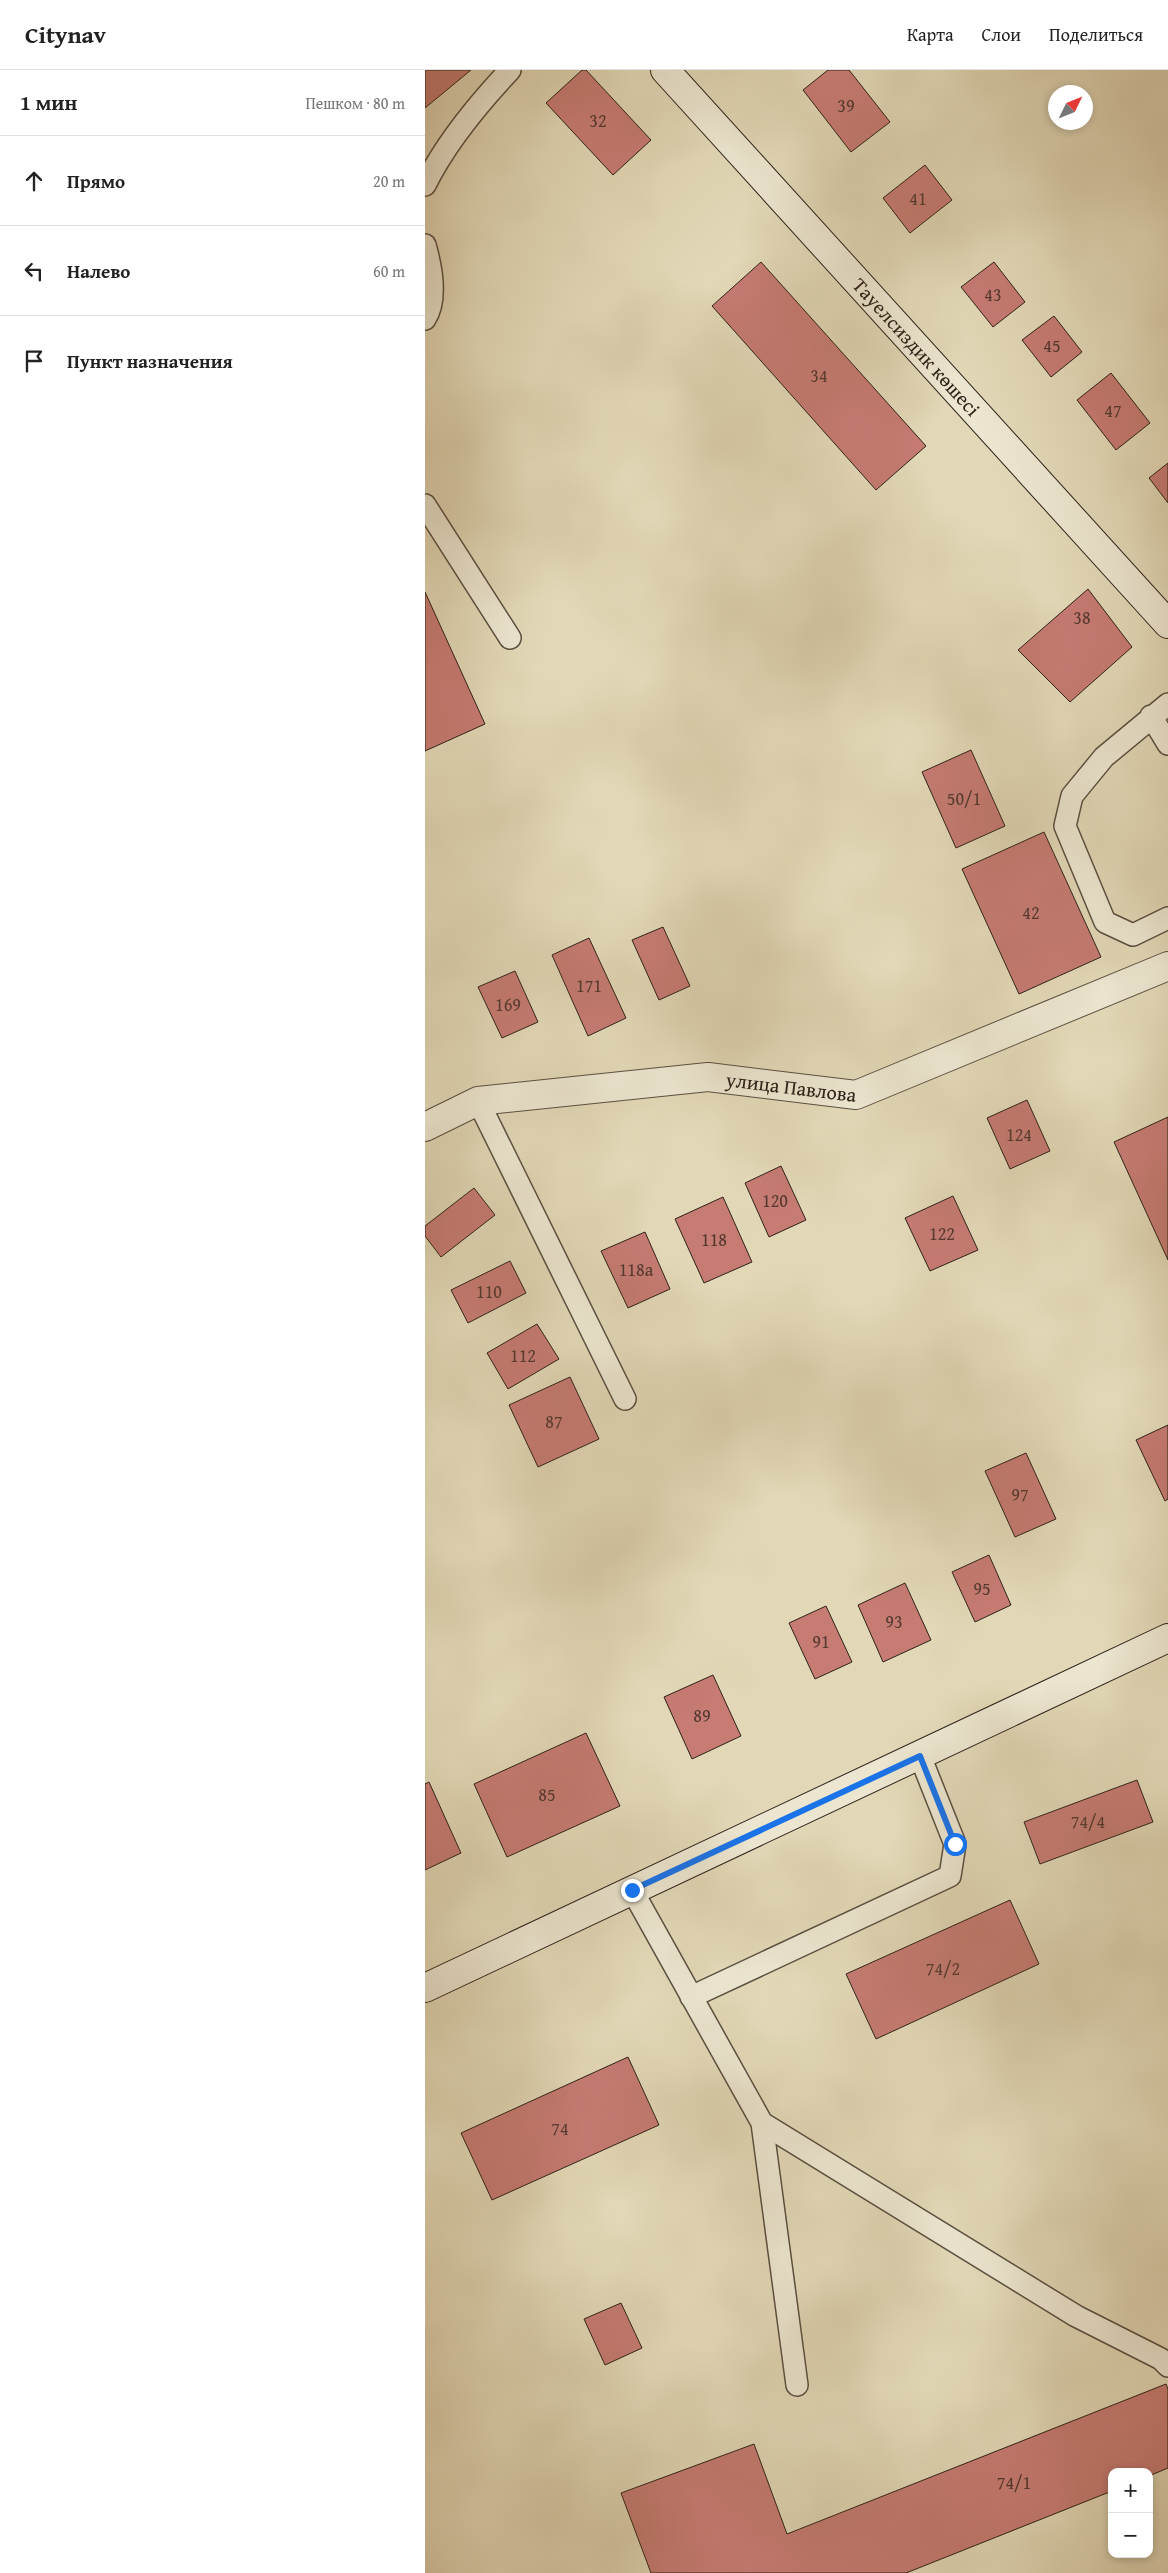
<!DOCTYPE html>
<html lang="ru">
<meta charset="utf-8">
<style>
:root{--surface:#fff;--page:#f6f6f6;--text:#222;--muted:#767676;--line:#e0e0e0}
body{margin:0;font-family:"Gentium Book Plus",serif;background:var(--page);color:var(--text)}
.controls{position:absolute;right:15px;bottom:15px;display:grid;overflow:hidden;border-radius:10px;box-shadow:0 2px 8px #0003}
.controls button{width:45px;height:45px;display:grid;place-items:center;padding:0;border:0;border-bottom:1px solid var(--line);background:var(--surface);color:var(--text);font:25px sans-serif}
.compass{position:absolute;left:623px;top:15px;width:45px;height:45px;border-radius:50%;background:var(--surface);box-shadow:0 2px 8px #0003;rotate:47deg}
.stop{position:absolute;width:15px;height:15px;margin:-11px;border:4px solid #1a73e8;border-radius:50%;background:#fff}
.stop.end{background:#1a73e8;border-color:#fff;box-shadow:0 1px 5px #0008}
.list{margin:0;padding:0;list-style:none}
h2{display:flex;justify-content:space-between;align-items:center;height:65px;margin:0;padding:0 20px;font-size:21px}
h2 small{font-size:16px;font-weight:400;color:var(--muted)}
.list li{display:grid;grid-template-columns:32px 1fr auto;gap:15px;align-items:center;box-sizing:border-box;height:90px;padding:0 20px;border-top:1px solid var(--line)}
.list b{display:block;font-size:19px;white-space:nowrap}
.list em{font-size:16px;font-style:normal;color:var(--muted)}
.icon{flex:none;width:28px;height:28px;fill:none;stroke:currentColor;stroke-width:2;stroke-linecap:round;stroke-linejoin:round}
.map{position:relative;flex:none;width:743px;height:2503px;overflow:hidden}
header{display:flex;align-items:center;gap:30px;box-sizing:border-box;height:70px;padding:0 25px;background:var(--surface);border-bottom:1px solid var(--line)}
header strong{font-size:24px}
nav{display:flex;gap:28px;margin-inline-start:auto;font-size:18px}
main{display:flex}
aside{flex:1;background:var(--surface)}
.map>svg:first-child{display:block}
.building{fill:#c67b73;stroke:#2d2119}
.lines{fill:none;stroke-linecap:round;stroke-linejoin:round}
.lane-casing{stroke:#5a4f40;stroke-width:24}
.street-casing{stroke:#5a4f40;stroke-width:30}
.secondary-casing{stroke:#2d2119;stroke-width:30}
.lane{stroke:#ece6d0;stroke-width:21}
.street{stroke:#ece6d0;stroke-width:28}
.secondary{stroke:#ece6d0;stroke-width:28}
.route{stroke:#1a73e8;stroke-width:6}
.labels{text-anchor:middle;stroke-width:4.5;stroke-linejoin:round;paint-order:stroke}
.number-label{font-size:18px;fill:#533830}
.street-label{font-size:20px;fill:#2d2119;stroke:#ece6d0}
</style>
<header>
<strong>Citynav</strong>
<nav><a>Карта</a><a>Слои</a><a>Поделиться</a></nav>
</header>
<main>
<aside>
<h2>1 мин<small>Пешком · 80 m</small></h2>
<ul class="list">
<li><svg class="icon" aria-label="ahead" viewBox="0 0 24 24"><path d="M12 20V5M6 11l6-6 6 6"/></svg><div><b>Прямо</b></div><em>20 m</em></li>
<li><svg class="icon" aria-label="left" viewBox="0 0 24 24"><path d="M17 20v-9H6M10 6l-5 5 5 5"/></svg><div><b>Налево</b></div><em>60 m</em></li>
<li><svg class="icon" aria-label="arrive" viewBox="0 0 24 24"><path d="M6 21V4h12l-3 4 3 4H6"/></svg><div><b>Пункт назначения</b></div></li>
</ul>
</aside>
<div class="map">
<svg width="743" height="2503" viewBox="0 0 743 2503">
<rect width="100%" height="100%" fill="#e2d8b7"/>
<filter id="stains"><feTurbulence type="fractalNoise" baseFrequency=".004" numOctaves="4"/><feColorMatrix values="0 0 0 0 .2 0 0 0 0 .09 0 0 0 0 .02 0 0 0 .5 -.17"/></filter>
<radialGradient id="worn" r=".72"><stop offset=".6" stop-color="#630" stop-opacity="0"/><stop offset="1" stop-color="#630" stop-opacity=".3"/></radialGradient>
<path class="building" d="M 0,0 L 46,0 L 0,38 Z
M 157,0 L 161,0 L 226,70 L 188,105 L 121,33 Z
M 403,0 L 424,0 L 465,52 L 426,82 L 378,20 Z
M 500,95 L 527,130 L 485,163 L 458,128 Z
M 336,192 L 501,376 L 451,420 L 287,236 Z
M 569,192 L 600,232 L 568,257 L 536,217 Z
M 629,246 L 657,282 L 626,307 L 597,270 Z
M 686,303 L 725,353 L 691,380 L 652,330 Z
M 743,393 L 743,433 L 724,408 Z
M 663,519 L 707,577 L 645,632 L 593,580 Z
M 0,522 L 60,654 L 0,681 Z
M 546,680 L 580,756 L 531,778 L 497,702 Z
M 619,762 L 676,887 L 594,924 L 537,799 Z
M 238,857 L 265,916 L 234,930 L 207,870 Z
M 164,868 L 201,948 L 163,966 L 127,885 Z
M 90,901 L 113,952 L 77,968 L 53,917 Z
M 602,1030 L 625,1081 L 585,1099 L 562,1048 Z
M 743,1047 L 743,1190 L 689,1072 Z
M 356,1096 L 381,1150 L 344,1167 L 320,1113 Z
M 49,1118 L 70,1145 L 16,1187 L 0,1166 L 0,1156 Z
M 528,1126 L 553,1180 L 505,1201 L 480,1148 Z
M 298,1127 L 327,1192 L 279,1213 L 250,1149 Z
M 220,1162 L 245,1219 L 203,1238 L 176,1181 Z
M 85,1191 L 101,1223 L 43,1253 L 26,1220 Z
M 112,1254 L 134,1289 L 83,1319 L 62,1283 Z
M 145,1307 L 174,1369 L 113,1397 L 84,1335 Z
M 743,1355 L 743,1429 L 740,1431 L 711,1370 Z
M 601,1383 L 631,1449 L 590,1467 L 560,1401 Z
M 564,1485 L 586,1535 L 550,1552 L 527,1502 Z
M 480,1513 L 506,1570 L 458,1592 L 433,1535 Z
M 401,1536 L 427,1592 L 390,1609 L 364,1553 Z
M 288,1605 L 316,1666 L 267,1689 L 239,1627 Z
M 161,1663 L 195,1736 L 82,1787 L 49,1714 Z
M 712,1710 L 728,1752 L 615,1794 L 599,1752 Z
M 4,1712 L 36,1783 L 0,1800 L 0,1714 Z
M 585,1830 L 614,1894 L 451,1969 L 421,1904 Z
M 203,1987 L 234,2055 L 67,2130 L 36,2063 Z
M 196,2233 L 217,2278 L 180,2295 L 159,2249 Z
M 741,2314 L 743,2319 L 743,2398 L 724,2406 L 724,2402 L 687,2402 L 687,2421 L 481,2503 L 226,2503 L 196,2423 L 329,2374 L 362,2464 Z"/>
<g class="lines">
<g class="lane-casing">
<path id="lane" d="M 0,115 C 21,72 53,34 85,0
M 0,175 C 6,196 13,229 0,249
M 0,435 L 85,568
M 743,634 L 679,687 L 647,726 L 640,756 L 680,852 L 708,865 L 743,848
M 726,646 L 743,674
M 53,1031 L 200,1329
M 207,1820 L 337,2053 L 651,2246 L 736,2289 L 743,2296
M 266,1927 L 525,1806 L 530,1774 L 495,1686
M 337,2053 L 372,2315"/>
</g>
<g class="street-casing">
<g id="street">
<path id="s1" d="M 0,1057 L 53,1031 L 283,1007 L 431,1025 L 743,896"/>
</g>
</g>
<g class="secondary-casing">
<g id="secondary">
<path id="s2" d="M 240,0 L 743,554"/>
<path d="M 0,1918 L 743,1568"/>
</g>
</g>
<use href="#lane" class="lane"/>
<use href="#street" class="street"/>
<use href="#secondary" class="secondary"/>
</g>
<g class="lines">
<path class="route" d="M 207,1820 L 495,1686 L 530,1774"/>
</g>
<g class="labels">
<g class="number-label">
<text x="421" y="42">39</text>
<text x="173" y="57">32</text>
<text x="493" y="135">41</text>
<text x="568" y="231">43</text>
<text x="627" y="282">45</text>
<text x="394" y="312">34</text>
<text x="688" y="347">47</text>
<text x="657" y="554">38</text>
<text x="539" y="735">50/1</text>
<text x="606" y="849">42</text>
<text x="164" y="922">171</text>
<text x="83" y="941">169</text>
<text x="594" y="1071">124</text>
<text x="350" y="1137">120</text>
<text x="517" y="1170">122</text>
<text x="289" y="1176">118</text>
<text x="211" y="1206">118а</text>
<text x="64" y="1228">110</text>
<text x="98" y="1292">112</text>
<text x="129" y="1358">87</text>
<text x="595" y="1431">97</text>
<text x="557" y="1525">95</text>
<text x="469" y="1558">93</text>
<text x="396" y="1578">91</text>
<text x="277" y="1652">89</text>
<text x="122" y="1731">85</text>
<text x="663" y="1758">74/4</text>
<text x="518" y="1905">74/2</text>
<text x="135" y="2065">74</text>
<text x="589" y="2419">74/1</text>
</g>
<g class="street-label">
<text dy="7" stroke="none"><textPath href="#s2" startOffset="374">Тауелсиздик көшесі</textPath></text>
<text dy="7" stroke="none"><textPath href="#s1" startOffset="374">улица Павлова</textPath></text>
</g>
</g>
<rect width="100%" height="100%" filter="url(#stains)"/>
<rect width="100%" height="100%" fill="url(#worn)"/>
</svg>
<div class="controls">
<button>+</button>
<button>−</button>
</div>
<svg class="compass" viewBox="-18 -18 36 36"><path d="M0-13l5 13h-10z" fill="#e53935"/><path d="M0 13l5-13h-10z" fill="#767676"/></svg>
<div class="stop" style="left:530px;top:1774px"></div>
<div class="stop end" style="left:207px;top:1820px"></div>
</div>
</main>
